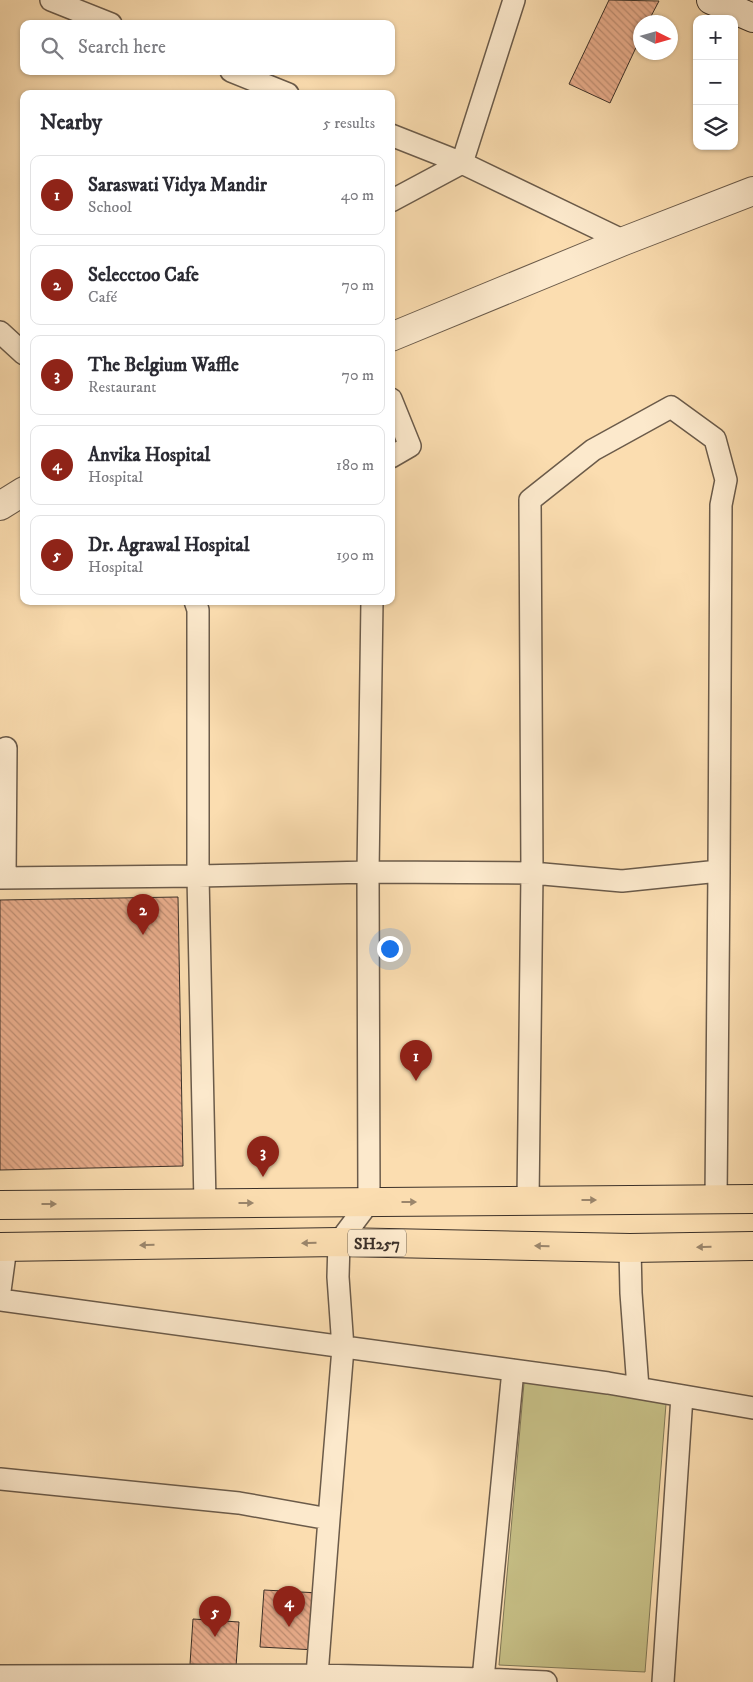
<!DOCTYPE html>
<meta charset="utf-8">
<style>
:root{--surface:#fff;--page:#f7f7f7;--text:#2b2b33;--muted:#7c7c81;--line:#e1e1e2;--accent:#8f2418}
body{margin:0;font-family:"IM FELL DW Pica",serif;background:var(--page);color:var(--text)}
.controls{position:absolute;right:15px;top:15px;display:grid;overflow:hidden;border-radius:10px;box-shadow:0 1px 4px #0004}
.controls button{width:45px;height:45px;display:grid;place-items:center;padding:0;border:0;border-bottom:1px solid var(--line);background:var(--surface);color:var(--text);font:25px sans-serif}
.compass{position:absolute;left:633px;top:15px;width:45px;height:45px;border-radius:50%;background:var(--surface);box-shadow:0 1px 4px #0004;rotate:95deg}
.you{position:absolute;left:389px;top:948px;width:18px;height:18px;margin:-12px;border:4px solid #fff;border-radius:50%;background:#1a73e8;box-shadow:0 0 0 8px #1a73e833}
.badge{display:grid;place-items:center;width:32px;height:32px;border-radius:50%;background:var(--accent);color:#fff;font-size:16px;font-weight:700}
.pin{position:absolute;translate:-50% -41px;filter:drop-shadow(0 1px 2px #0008)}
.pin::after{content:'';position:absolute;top:26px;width:18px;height:15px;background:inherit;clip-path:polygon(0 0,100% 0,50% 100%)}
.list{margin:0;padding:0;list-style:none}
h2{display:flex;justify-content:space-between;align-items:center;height:65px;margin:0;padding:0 20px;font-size:21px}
h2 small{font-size:16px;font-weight:400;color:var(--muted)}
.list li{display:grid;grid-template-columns:32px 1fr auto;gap:15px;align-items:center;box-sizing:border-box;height:80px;margin:0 10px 10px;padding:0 10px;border:1px solid var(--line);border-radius:10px}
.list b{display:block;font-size:19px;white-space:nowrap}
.list p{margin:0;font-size:16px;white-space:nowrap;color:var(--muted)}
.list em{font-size:16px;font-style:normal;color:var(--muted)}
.icon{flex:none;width:28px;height:28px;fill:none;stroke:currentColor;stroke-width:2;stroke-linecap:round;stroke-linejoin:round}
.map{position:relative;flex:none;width:753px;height:1682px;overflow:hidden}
.search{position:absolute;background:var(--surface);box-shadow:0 1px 4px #0004;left:20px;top:20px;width:375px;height:55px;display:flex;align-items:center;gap:12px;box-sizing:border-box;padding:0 18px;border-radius:10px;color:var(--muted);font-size:19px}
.panel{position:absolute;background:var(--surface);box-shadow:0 1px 4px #0004;left:20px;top:90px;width:375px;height:515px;border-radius:10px}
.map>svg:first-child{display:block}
.green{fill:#c6bf86;stroke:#807857}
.building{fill:url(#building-back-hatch);stroke:#3b3028}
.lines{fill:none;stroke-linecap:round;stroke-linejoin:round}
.minor-casing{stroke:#6b5b4a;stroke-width:24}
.tertiary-casing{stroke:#6b5b4a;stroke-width:30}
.secondary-casing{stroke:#3b3028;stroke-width:30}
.primary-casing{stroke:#3b3028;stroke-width:30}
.minor{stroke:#fce9cc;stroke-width:21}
.tertiary{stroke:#fce9cc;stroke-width:28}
.secondary{stroke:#fce9cc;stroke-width:28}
.primary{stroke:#fbddb0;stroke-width:28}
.oneway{fill:#9b866c}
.labels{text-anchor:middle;stroke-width:4;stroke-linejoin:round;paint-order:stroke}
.shield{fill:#fce9cc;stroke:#756859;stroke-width:1}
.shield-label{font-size:16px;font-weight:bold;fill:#3b3028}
</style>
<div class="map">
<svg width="753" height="1682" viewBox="0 0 753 1682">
<defs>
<pattern id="building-back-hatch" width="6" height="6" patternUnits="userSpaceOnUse" patternTransform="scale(1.25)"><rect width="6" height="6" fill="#eaae8d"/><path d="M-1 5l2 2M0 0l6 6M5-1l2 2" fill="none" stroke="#bf8e73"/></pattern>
</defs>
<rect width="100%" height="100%" fill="#fbddb0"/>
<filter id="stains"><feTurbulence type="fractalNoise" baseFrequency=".004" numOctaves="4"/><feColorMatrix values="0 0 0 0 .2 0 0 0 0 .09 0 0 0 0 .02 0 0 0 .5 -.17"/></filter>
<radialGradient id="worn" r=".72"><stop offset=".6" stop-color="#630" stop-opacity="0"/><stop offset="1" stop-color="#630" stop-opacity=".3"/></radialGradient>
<path class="green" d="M 525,1372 L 666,1404 L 645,1672 L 499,1665 Z"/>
<path class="building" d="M 609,0 L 659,1 L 648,22 L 640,22 L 640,39 L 610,103 L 569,84 Z
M 178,897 L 183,1166 L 0,1170 L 0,900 Z
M 264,1590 L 319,1593 L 316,1650 L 260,1647 Z
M 193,1619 L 239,1622 L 236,1667 L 190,1664 Z"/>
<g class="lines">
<g class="minor-casing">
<path id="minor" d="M 51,0 L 111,24
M 231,71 L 288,94
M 391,135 L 462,163 L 514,0
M 391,201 L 462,163 L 624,241
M 0,332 L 24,354
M 391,399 L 410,446 L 391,457
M 195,601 L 198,610 L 198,876 L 205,1203
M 0,878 L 198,876 L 368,872 L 532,873 L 622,881 L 719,871
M 5,878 L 6,748
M 528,1201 L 532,873 L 530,500 L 593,450 L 671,407 L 715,439 L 726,480 L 721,505 L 719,871 L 716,1199
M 630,1248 L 631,1293 L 638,1388
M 0,1291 L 6,1247
M 0,1300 L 608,1383 L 753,1408
M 0,1479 L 239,1503 L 329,1519 L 343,1348 L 338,1277 L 339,1242 L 369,1202 L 368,872 L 372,601
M 329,1519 L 317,1675 L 483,1679 L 513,1370
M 0,1676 L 317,1675
M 483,1679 L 546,1682
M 663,1682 L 682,1396"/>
</g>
<g class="tertiary-casing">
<path id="tertiary" d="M 391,337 L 624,241 L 753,191
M 0,506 L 24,491"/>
</g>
<g class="secondary-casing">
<path id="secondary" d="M 711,0 L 753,18"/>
</g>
<g class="primary-casing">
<path id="primary" d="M 0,1205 L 753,1199
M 0,1247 L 339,1242 L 630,1248 L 753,1246"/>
</g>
<use href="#minor" class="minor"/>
<use href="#tertiary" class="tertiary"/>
<use href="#secondary" class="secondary"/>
<use href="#primary" class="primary"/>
</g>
<defs><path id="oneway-solid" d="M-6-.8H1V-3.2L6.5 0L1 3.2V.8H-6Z" transform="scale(1.25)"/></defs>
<g class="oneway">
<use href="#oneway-solid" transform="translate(589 1200)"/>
<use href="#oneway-solid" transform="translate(409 1202)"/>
<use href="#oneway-solid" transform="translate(246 1203)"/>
<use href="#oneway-solid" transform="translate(49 1204)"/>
<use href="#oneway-solid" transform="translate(309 1243) rotate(179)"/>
<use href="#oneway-solid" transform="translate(147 1245) rotate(179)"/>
<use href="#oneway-solid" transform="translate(542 1246) rotate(-179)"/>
<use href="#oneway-solid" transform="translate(704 1247) rotate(179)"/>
</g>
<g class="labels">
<rect class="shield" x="348" y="1229.5" width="58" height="27" rx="4"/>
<g class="shield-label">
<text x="377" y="1249">SH257</text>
</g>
</g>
<rect width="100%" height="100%" filter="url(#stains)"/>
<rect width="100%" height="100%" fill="url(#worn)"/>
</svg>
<div class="controls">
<button>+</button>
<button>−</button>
<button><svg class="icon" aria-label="layers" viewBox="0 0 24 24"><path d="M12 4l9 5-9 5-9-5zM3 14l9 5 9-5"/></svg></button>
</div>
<svg class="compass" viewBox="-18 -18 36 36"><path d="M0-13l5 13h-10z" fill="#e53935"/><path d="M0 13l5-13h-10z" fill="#7c7c81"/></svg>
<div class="you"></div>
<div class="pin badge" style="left:416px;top:1081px">1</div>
<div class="pin badge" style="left:143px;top:935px">2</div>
<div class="pin badge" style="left:263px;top:1177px">3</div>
<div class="pin badge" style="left:289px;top:1627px">4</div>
<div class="pin badge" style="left:215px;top:1637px">5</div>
<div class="search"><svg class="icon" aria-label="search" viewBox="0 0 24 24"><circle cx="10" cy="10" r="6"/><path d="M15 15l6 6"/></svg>Search here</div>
<section class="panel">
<h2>Nearby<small>5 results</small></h2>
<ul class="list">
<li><span class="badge">1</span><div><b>Saraswati Vidya Mandir</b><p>School</p></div><em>40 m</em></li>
<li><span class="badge">2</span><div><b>Selecctoo Cafe</b><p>Café</p></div><em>70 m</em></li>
<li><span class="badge">3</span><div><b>The Belgium Waffle</b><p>Restaurant</p></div><em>70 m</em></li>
<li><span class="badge">4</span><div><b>Anvika Hospital</b><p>Hospital</p></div><em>180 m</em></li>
<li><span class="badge">5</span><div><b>Dr. Agrawal Hospital</b><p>Hospital</p></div><em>190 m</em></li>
</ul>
</section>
</div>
